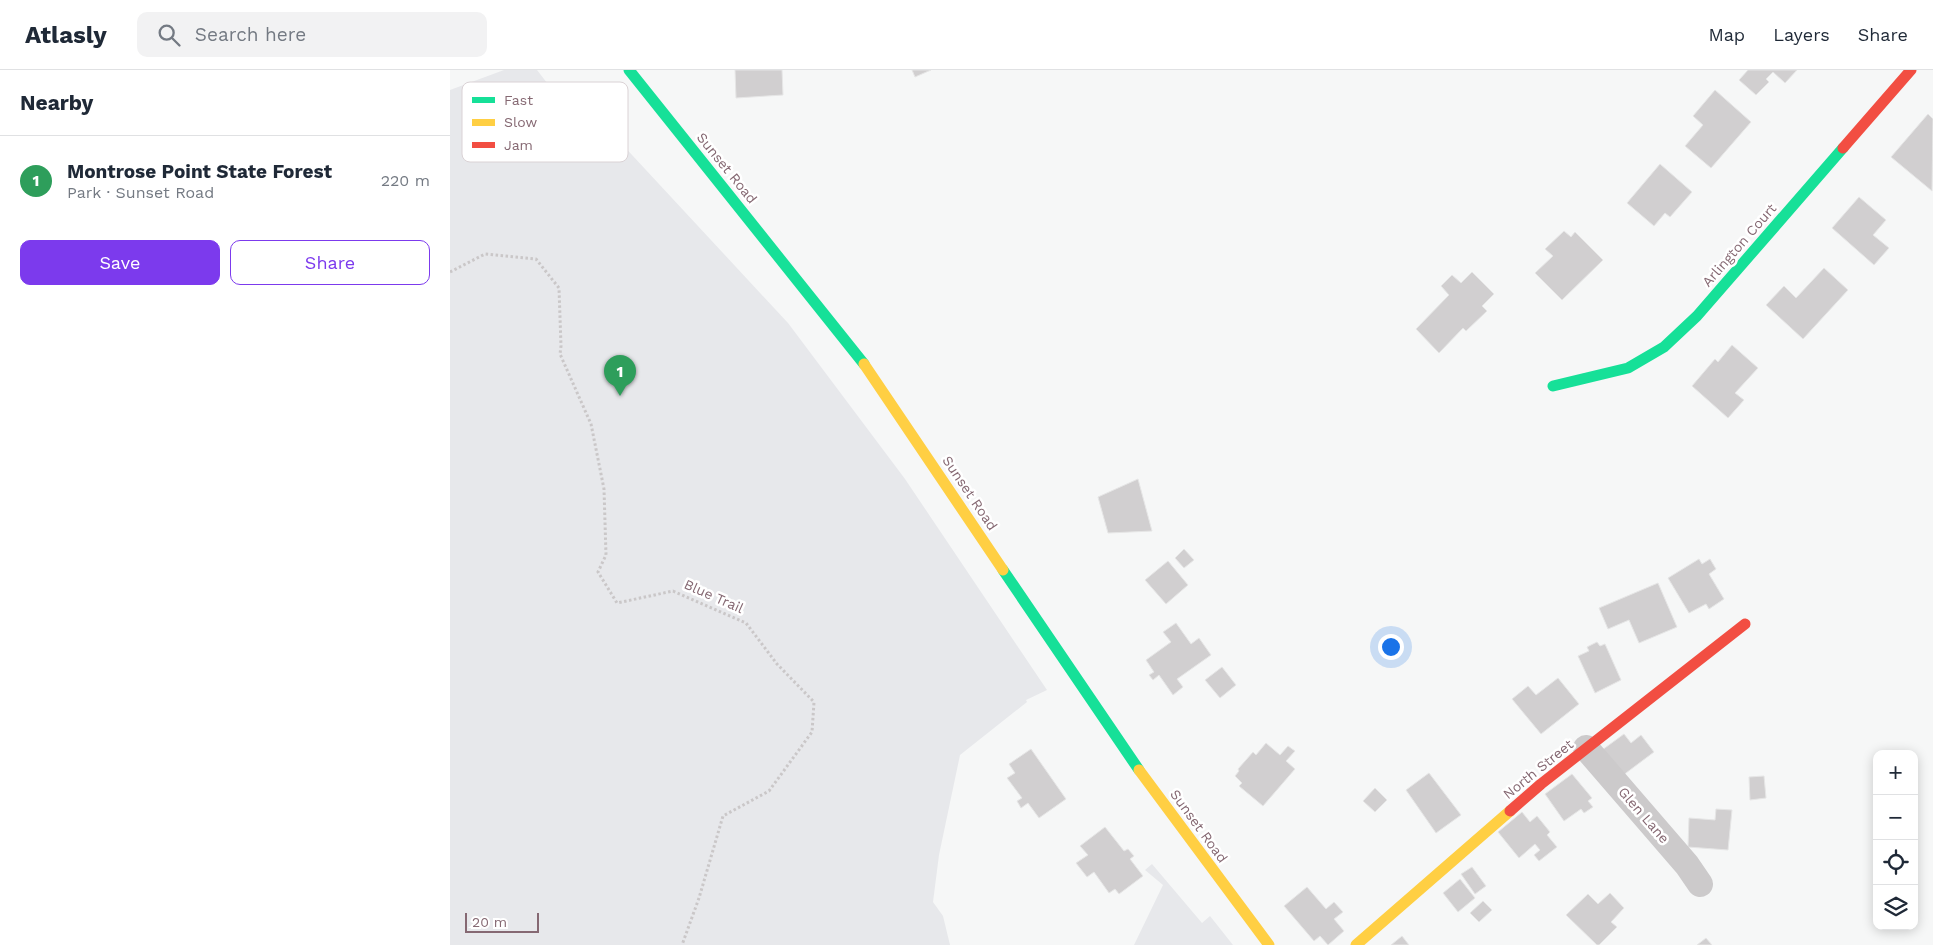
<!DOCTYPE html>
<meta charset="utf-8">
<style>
:root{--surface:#fff;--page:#f2f2f3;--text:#1f2937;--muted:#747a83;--line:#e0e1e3;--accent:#7c3aed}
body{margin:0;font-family:"Work Sans",sans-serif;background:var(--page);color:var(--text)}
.controls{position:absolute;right:15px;bottom:15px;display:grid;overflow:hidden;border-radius:10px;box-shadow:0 2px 12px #0003}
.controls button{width:45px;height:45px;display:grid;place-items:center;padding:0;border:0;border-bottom:1px solid var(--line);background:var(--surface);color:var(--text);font:25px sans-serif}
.scale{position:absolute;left:15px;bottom:12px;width:74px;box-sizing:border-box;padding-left:5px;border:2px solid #856872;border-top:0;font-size:14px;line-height:18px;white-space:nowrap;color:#856872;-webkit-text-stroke:4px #fff;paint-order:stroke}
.you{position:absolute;left:940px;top:576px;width:18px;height:18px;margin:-12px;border:4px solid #fff;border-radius:50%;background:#1a73e8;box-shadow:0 0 0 8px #1a73e833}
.badge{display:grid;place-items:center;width:32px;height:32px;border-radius:50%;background:var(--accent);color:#fff;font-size:16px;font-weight:700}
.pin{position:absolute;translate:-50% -41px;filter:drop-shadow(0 1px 2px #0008)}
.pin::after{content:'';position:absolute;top:26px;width:18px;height:15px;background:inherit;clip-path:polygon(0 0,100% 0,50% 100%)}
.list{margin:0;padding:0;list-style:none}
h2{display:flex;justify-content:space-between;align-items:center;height:65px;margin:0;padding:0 20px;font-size:21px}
h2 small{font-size:16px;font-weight:400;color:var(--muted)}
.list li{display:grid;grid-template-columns:32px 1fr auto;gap:15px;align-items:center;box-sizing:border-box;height:90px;padding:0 20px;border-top:1px solid var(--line)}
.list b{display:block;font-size:19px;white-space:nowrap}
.list p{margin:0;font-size:16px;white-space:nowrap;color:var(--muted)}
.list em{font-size:16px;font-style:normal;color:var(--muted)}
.actions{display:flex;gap:10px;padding:15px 20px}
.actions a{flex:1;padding:11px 0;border:1px solid var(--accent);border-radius:10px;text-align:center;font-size:18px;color:var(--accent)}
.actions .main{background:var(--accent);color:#fff}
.icon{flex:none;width:28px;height:28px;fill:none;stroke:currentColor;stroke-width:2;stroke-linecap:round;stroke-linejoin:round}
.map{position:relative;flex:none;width:1483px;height:875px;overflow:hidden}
header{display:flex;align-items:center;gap:30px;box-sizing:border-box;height:70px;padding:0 25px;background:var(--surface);border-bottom:1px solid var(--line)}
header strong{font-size:24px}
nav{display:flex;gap:28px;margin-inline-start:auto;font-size:18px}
.search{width:350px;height:45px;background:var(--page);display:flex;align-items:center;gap:12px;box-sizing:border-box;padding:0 18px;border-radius:10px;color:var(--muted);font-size:19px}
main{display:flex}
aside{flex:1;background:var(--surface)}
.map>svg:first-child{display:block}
.green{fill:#e7e8eb}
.building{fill:#d1cfd0;stroke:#e6e6e6}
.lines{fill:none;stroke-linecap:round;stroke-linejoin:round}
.path{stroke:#cac7c8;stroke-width:3;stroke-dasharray:2.5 2.5;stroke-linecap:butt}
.street{stroke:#cccacb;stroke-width:26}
.fast{stroke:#16e098;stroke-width:11}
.slow{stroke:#ffcf43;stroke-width:11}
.jam{stroke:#f24e42;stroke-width:11}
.labels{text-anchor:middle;stroke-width:5;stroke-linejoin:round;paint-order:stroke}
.street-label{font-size:14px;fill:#856872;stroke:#fff}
.key{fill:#fff;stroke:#dad2d5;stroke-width:1}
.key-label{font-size:14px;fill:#856872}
</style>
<header>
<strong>Atlasly</strong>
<div class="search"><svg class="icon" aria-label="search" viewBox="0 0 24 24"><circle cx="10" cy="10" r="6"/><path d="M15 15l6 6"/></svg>Search here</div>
<nav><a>Map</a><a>Layers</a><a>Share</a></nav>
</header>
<main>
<aside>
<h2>Nearby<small></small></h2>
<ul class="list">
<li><span class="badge" style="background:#2e9e5b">1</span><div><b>Montrose Point State Forest</b><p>Park · Sunset Road</p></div><em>220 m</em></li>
</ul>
<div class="actions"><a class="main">Save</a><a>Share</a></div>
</aside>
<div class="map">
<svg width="1483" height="875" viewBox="0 0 1483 875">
<rect width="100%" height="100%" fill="#f6f7f7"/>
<path class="green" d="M 54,0 L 87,0 L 125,49 L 144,44 L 338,253 L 455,409 L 597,620 L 576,630 L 577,632 L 510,685 L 489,785 L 483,832 L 493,846 L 500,875 L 0,875 L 0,20 Z
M 702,794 L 752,853 L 760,846 L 783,875 L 684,875 L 713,815 L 695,800 Z"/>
<path class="building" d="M 285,0 L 332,0 L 333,25 L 286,28 Z
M 462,0 L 481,0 L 465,7 Z
M 1298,0 L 1347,0 L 1335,13 L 1323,2 L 1316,9 L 1319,12 L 1306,25 L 1289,10 Z
M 1265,20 L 1301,52 L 1261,98 L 1235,76 L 1253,55 L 1243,46 Z
M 1478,44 L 1483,49 L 1482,121 L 1441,87 Z
M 1210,94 L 1242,122 L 1220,147 L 1215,143 L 1204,156 L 1177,133 Z
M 1409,127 L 1436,150 L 1423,165 L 1439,178 L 1424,195 L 1382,158 Z
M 1114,161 L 1121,167 L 1125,162 L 1153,190 L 1112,230 L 1085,203 L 1103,186 L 1095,179 Z
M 1374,198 L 1398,220 L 1353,269 L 1316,235 L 1334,216 L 1346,228 Z
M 1022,202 L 1044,224 L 1032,236 L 1037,241 L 1016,261 L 1013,258 L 989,283 L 966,259 L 999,225 L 991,216 L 1002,205 L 1011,213 Z
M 1282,275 L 1308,298 L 1285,323 L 1294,330 L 1278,348 L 1242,316 L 1265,289 L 1268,292 Z
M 688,409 L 702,461 L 658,463 L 648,427 Z
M 734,479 L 744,490 L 734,498 L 725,488 Z
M 1249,489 L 1252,494 L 1260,489 L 1266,499 L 1259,504 L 1274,529 L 1259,539 L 1256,534 L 1239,543 L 1218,508 Z
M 718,491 L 738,515 L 716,534 L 695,510 Z
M 1208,513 L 1227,557 L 1189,573 L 1179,550 L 1158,559 L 1149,538 Z
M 726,553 L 741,574 L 749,568 L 761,585 L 727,609 L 733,617 L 723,625 L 709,605 L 703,610 L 699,605 L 704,602 L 696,590 L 721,572 L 713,562 Z
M 1147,572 L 1150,576 L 1155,574 L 1171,610 L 1145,623 L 1128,586 L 1139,581 L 1137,577 Z
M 772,597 L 786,615 L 770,628 L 755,610 Z
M 1108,608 L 1129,634 L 1091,664 L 1062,629 L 1078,616 L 1086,625 Z
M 1174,664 L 1181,673 L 1191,665 L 1204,682 L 1168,709 L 1148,683 Z
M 816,673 L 830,685 L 838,676 L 845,681 L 836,691 L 845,699 L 813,736 L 789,716 L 792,713 L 785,706 L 789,701 L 788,699 L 803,682 L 806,685 Z
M 581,679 L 616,729 L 589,748 L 578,733 L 571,738 L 567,731 L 572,728 L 557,708 L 565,703 L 559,694 Z
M 979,703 L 1011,745 L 986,763 L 956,720 Z
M 1122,704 L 1142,728 L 1138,731 L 1143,737 L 1134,743 L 1131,739 L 1114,751 L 1095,724 Z
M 1314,706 L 1316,728 L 1300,730 L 1299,707 Z
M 925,718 L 937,730 L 925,742 L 913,731 Z
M 1266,739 L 1282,740 L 1278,780 L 1238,777 L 1239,748 L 1265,750 Z
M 1072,742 L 1080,752 L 1087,746 L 1100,762 L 1097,765 L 1107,777 L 1089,791 L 1084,785 L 1090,780 L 1085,774 L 1069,788 L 1048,762 Z
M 655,757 L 674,781 L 678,779 L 684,786 L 680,789 L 693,806 L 669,824 L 665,819 L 659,823 L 644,802 L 637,807 L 626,793 L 638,785 L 630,776 Z
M 1022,797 L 1036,816 L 1025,824 L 1011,804 Z
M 1010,809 L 1025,828 L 1008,842 L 993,823 Z
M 857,817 L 876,839 L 884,832 L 893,842 L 884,849 L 894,861 L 878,875 L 870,866 L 864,871 L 834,836 Z
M 1160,823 L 1174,838 L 1161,852 L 1167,857 L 1149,875 L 1147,875 L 1116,845 L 1138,824 L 1148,834 Z
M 1033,831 L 1042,840 L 1029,852 L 1020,843 Z
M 952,866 L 959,875 L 941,875 Z
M 1256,868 L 1262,875 L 1247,875 Z"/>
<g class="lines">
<path class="path" d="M 0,202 L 35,184 L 86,189 L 109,218 L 111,276 L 110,284 L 141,354 L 154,419 L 156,485 L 148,502 L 167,533 L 223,521 L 296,553 L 327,594 L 364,632 L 362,662 L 319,721 L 273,746 L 249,828 L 232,875"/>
<path class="street" d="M 1136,678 L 1237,795 L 1250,814"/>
<path class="fast" d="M 179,0 L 414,294
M 1103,316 L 1178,298 L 1214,277 L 1247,246 L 1393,78
M 553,500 L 689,700"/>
<path class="slow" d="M 414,294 L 553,500
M 689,700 L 819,875
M 906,875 L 1060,741"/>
<path class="jam" d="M 1393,78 L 1461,0
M 1060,741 L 1091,714 L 1295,554"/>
</g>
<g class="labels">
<g class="street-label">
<text transform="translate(277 98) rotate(51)" y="5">Sunset Road</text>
<text transform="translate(1289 175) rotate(-49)" y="5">Arlington Court</text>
<text transform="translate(520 423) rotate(56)" y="5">Sunset Road</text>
<text transform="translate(264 526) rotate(24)" y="5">Blue Trail</text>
<text transform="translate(1088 699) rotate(-39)" y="5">North Street</text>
<text transform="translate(1194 745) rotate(49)" y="5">Glen Lane</text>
<text transform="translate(749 756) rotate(54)" y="5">Sunset Road</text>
</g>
</g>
<rect x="12" y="12" width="166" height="80" rx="8" class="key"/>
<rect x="22" y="27" width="23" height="6" fill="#16e098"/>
<rect x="22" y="49" width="23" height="7" fill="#ffcf43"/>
<rect x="22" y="72" width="23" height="6" fill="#f24e42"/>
<g class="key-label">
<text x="54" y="35">Fast</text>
<text x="54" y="57">Slow</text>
<text x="54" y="80">Jam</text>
</g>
</svg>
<div class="controls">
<button>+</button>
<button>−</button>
<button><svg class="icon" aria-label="locate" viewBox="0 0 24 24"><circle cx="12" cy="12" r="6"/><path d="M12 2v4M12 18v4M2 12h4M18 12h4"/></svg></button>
<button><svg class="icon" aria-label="layers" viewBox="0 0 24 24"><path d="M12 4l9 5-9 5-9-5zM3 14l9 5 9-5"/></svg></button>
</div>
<div class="scale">20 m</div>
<div class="you"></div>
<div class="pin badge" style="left:170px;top:326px;background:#2e9e5b">1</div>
</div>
</main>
